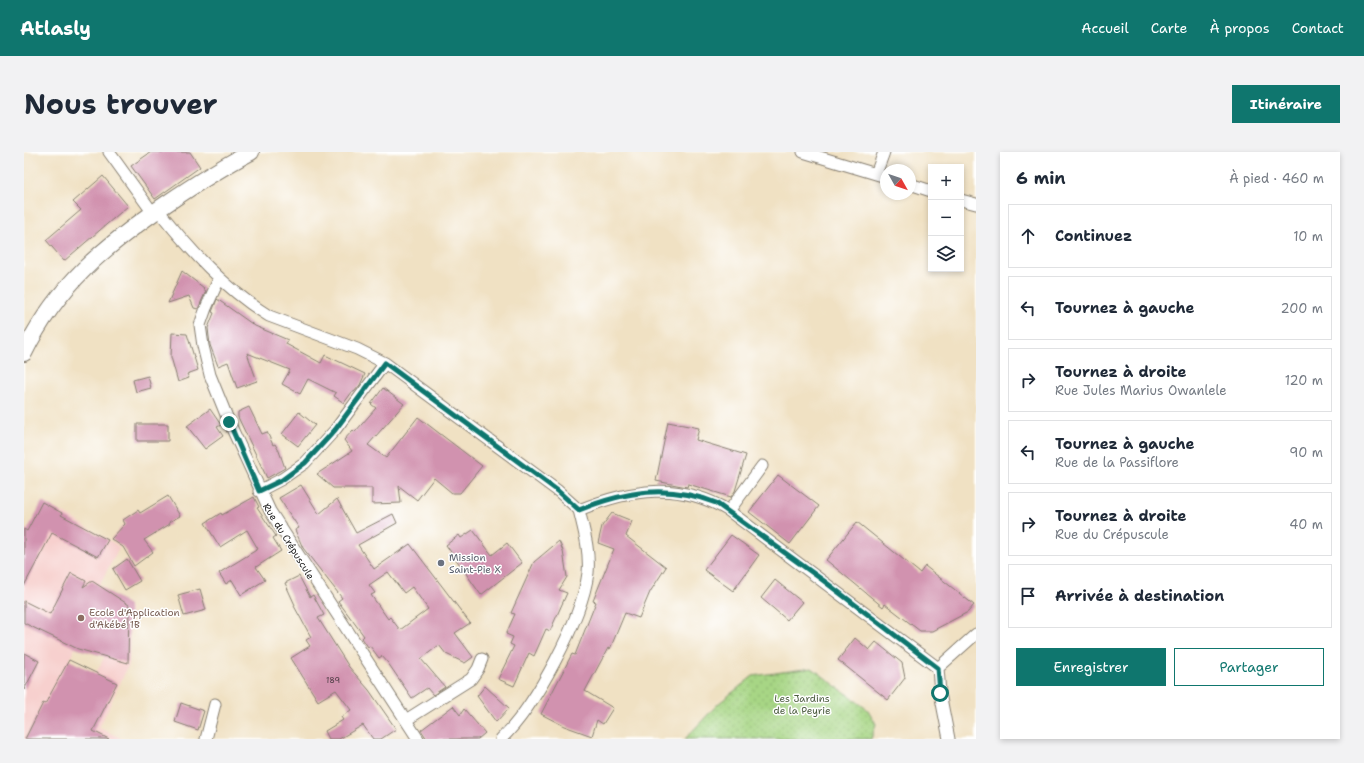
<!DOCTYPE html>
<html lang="fr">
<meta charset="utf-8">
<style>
:root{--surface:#fff;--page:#f2f2f3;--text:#1f2937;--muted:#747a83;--line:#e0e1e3;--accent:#0f766e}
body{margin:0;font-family:"Shantell Sans",sans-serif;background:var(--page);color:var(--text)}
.controls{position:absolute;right:12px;top:12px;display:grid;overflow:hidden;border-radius:0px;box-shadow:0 2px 6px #0003}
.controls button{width:36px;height:36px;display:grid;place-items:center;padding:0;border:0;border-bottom:1px solid var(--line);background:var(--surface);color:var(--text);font:20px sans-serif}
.compass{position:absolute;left:856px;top:12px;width:36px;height:36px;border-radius:50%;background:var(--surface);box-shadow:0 2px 6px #0003;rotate:130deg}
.stop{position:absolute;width:12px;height:12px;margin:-9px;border:3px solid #0f766e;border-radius:50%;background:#fff}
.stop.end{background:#0f766e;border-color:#fff;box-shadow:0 1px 4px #0008}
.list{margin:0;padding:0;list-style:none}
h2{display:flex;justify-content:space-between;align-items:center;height:52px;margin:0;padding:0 16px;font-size:17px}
h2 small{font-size:13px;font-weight:400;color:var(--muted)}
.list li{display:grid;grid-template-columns:26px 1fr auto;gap:12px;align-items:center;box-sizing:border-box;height:64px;margin:0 8px 8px;padding:0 8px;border:1px solid var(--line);border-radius:0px}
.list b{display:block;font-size:15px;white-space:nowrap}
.list p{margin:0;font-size:13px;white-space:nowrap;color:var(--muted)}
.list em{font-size:13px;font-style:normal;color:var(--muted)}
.actions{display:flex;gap:8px;padding:12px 16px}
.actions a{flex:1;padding:9px 0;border:1px solid var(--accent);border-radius:0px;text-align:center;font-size:14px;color:var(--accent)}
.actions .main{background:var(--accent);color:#fff}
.icon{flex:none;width:22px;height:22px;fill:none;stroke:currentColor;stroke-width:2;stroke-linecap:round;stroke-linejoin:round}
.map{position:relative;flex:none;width:952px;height:587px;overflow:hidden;border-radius:0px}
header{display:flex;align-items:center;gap:24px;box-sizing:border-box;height:56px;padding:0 20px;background:var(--accent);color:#fff}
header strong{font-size:19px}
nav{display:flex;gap:22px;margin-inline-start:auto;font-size:14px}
.intro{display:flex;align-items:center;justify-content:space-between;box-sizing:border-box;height:96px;padding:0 24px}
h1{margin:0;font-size:28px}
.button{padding:10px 18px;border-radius:0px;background:var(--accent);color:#fff;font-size:14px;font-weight:700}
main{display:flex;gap:24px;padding:0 24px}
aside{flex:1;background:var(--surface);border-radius:0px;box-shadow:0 2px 6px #0003}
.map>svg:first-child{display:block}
.built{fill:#f7d0ce;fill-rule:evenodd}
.park{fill:url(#park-dots);stroke:#627950}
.building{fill:#d192af;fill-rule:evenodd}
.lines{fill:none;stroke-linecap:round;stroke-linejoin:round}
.street-casing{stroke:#867e70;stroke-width:13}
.secondary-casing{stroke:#867e70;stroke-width:18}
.street{stroke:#fff;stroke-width:11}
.secondary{stroke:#fff;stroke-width:16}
.route{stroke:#0f766e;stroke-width:5}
.worship-dot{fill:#6b7280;stroke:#fff;stroke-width:1.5}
.education-dot{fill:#8d6e63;stroke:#fff;stroke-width:1.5}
.labels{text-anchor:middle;stroke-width:3;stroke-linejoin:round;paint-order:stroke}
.number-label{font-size:8px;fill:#493a41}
.street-label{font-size:10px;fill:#1c1c1c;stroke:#fff}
.worship-label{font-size:10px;fill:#5b616d;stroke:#fff;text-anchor:start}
.education-label{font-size:10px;fill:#785e54;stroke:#fff;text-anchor:start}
.park-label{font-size:10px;fill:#4d5d41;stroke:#fff}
</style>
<header>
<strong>Atlasly</strong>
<nav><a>Accueil</a><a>Carte</a><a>À propos</a><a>Contact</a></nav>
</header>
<div class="intro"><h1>Nous trouver</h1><a class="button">Itinéraire</a></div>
<main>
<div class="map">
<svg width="952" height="587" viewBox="0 0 952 587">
<defs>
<pattern id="park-dots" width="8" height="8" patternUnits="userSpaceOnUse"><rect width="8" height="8" fill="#a7d685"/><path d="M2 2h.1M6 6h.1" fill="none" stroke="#8fb772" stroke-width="1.8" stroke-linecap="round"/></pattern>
</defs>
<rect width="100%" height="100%" fill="#fff"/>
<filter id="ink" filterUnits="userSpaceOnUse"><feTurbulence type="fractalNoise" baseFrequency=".025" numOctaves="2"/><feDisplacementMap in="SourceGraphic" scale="8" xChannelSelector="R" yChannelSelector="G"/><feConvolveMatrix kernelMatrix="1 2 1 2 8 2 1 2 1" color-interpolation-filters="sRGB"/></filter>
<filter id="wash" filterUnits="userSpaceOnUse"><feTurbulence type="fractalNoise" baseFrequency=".012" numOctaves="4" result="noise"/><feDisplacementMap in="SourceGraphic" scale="16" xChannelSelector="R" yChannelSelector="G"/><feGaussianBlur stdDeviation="0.9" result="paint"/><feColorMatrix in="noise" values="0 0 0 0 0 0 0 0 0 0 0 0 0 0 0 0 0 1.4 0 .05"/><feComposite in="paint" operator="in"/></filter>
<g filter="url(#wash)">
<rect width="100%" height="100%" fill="#f0e1c3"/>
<path class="built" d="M 18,350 L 38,360 L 96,395 L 75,433 L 82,436 L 78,443 L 106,457 L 105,512 L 75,576 L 99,587 L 68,587 L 52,571 L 19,551 L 0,587 L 0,538 L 15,509 L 0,501 L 0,471 L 16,479 L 25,462 L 0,456 L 0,434 L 38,361 L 18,351 L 0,385 L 0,377 L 3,378 ZM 47,368 L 83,388 L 74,405 L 38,386 ZM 47,421 L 61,429 L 51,448 L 37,440 ZM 68,429 L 81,437 L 74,448 L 60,440 ZM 36,442 L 55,451 L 18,479 ZM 79,444 L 105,458 L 104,511 L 81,504 L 50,562 L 24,548 ZM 93,531 L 84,548 L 66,540 Z"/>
<path class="park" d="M 788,516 L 844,558 L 852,572 L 847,587 L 661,587 L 694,552 L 729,524 Z"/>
<g id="blocks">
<path class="building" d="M 127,0 L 166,0 L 176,15 L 131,47 L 107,14 Z
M 79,24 L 104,54 L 40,109 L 22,88 L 57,58 L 49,50 Z
M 158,119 L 180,136 L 179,137 L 182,139 L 174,157 L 170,156 L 165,144 L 144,151 Z
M 193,147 L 231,174 L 264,188 L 262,192 L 297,211 L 301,203 L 341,222 L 336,233 L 330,240 L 328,240 L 320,251 L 310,244 L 312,241 L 284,227 L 276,242 L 258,232 L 266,218 L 223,201 L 233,229 L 213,236 L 204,210 L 194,214 L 186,193 L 184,176 L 190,161 L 188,160 Z
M 148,181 L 163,182 L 174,218 L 163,222 L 165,226 L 154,230 L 147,205 Z
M 124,224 L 127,236 L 112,240 L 109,228 Z
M 359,236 L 380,252 L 344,293 L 362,306 L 394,265 L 458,314 L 436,341 L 428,341 L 410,326 L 393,348 L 375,334 L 377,351 L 348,352 L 348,336 L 309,336 L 293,322 L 328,299 L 320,288 L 329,278 L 331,280 L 352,256 L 347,252 Z
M 225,255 L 238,282 L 243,280 L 249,293 L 251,292 L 255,299 L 261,316 L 243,326 L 214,265 L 214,260 Z
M 186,257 L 197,273 L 193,275 L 199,284 L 181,297 L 163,274 Z
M 275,260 L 291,273 L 274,294 L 258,282 Z
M 644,270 L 675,276 L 672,288 L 722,303 L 711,339 L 707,345 L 664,332 L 663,335 L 632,329 Z
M 113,272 L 144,272 L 144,289 L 113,289 Z
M 754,323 L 795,354 L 766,392 L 725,360 Z
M 277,333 L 295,362 L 313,347 L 332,381 L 369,362 L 373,371 L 334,393 L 350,417 L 386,392 L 446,471 L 431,481 L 449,505 L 441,511 L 422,502 L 415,493 L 397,507 L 421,535 L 409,543 L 403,536 L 388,546 L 364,511 L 358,504 L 355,506 L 346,494 L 344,495 L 338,486 L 340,484 L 314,449 L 318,446 L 279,396 L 271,378 L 275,376 L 255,346 ZM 364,420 L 380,441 L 388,435 L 404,457 L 376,478 L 366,465 L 364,467 L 347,443 L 351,441 L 345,433 Z
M 144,344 L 156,364 L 145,370 L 146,372 L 120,388 L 129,400 L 110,414 L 99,395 L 87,387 L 101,372 L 99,368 L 114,358 L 116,361 Z
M 230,345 L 235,355 L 233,356 L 252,384 L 249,386 L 257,399 L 232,415 L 241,428 L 217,443 L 208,428 L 202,432 L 195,421 L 234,397 L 223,378 L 196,395 L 181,371 L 197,361 L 198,363 Z
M 18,350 L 38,361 L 37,363 L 84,388 L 74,405 L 28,381 L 0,434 L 0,377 L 3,379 Z
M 588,361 L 608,369 L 602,384 L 642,415 L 626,440 L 615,466 L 601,461 L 586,497 L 584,496 L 561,539 L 589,556 L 579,572 L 573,568 L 568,584 L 540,574 L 517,562 L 548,502 L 551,503 L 572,450 L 569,449 L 590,397 L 574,391 L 578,374 Z
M 833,370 L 896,421 L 901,414 L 950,453 L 944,460 L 908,479 L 896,479 L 861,452 L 859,455 L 802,408 Z
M 449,378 L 468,403 L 483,391 L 498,411 L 457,443 L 422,393 L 435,383 L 437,386 Z
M 707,383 L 735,403 L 709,439 L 680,418 Z
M 535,389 L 539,399 L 543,425 L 535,438 L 543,441 L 526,479 L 522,477 L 510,504 L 505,501 L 490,534 L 474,527 L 490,494 L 486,492 L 489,485 L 482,482 L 491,462 L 487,461 L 510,410 Z
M 103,407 L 116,429 L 101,438 L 89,417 Z
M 47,421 L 62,429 L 59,435 L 68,429 L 105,453 L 104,511 L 54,497 L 0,471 L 0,449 L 26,462 Z
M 275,424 L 286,445 L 289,443 L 300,463 L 294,466 L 325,515 L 345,538 L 372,577 L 357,587 L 349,587 L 339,573 L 315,587 L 305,587 L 301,579 L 319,568 L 317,565 L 327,558 L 312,538 L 294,549 L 267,506 L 286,494 L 282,488 L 287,485 L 270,454 L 271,453 L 261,431 Z
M 751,428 L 778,450 L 763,468 L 737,446 Z
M 176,437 L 182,458 L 160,464 L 154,443 Z
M 831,486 L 845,498 L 852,490 L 878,511 L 881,526 L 864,548 L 814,508 Z
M 0,501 L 15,509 L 0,538 Z
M 45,508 L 93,531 L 69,579 L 85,587 L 1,587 L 19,551 L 21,552 Z
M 461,534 L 485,556 L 472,570 L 453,544 Z
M 157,551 L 180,559 L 174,578 L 151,570 Z
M 429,554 L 436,563 L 440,557 L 461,581 L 454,587 L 403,587 L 397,578 Z"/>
</g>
</g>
<g filter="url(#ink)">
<use href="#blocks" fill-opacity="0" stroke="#867e70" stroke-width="1"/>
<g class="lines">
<g class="street-casing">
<path id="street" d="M 85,0 L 129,61
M 779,0 L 862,25
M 852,22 L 860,0
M 886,32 L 907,39
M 937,48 L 952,52
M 134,58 C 166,98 201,137 245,164 L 333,197 L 361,211 L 534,339 L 555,358
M 195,127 L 182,156 L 176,173 L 179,194 L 186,223 L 205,270 L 246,359 L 394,587
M 235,339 L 258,327 L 281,311 L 311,278 L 361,211
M 555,358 C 606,337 656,329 705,359 L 914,516 L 916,541 L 925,587
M 705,359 L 738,314
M 914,516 L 952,482
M 382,568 L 447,527 L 454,517 L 458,507
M 182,587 L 191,552
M 477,587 C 511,555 558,467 564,421 C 566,399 560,379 555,358"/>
</g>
<g class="secondary-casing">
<path id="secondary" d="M 0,201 C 33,133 81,94 142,52 C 170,33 198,15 227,0"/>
</g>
<use href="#street" class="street"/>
<use href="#secondary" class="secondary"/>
</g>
</g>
<g class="lines" filter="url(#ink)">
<path class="route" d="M 205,270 L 235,339 L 258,328 L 281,311 L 311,278 L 361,211 L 534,339 L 555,358 C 602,339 644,332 692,351 L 800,429 L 914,516 L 916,541"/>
</g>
<circle class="worship-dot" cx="417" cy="411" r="4"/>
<circle class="education-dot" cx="57" cy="466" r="4"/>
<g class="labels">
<g class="number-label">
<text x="309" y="531">189</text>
</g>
<g class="street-label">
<text transform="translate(265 389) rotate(58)" y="4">Rue du Crépuscule</text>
</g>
<g class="worship-label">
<text x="425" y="409">Mission<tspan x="425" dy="12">Saint-Pie X</tspan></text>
</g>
<g class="education-label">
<text x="65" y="464">Ecole d'Application<tspan x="65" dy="12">d'Akébé 1B</tspan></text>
</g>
<g class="park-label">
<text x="778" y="550">Les Jardins<tspan x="778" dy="12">de la Peyrie</tspan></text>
</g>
</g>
</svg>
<div class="controls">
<button>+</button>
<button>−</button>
<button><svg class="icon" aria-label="layers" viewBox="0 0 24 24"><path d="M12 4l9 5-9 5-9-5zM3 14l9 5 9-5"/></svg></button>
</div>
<svg class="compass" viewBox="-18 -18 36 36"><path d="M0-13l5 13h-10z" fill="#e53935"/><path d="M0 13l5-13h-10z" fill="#747a83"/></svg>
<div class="stop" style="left:916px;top:541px"></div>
<div class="stop end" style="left:205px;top:270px"></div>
</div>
<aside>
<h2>6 min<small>À pied · 460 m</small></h2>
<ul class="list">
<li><svg class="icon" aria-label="ahead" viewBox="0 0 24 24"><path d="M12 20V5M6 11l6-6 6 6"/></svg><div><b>Continuez</b></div><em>10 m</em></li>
<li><svg class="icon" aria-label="left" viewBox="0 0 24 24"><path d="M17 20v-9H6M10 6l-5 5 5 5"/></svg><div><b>Tournez à gauche</b></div><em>200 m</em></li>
<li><svg class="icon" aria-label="right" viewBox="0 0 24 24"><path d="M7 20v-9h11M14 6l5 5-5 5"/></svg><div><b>Tournez à droite</b><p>Rue Jules Marius Owanlele</p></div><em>120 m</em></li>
<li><svg class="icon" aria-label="left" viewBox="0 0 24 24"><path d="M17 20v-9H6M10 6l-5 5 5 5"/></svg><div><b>Tournez à gauche</b><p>Rue de la Passiflore</p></div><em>90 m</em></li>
<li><svg class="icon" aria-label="right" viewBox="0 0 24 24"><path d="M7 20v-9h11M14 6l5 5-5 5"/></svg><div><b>Tournez à droite</b><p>Rue du Crépuscule</p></div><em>40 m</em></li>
<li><svg class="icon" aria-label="arrive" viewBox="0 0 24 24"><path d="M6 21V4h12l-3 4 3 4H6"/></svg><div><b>Arrivée à destination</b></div></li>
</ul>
<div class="actions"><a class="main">Enregistrer</a><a>Partager</a></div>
</aside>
</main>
